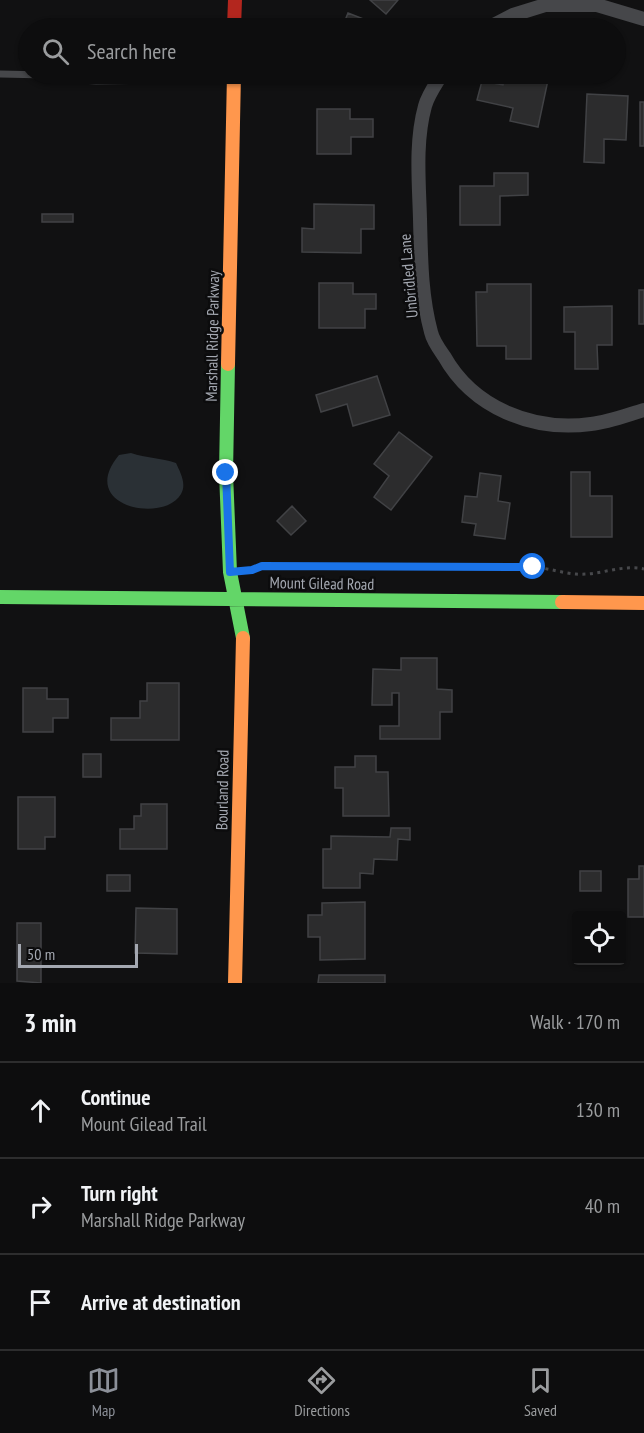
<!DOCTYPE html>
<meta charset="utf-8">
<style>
:root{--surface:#0d0d0e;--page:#161617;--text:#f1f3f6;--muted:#9a9c9e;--line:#2d2d2e;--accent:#8c9099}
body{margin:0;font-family:"PT Sans Narrow",sans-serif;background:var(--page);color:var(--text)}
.controls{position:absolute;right:18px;bottom:18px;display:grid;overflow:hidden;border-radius:6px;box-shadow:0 2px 4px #0004}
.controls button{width:54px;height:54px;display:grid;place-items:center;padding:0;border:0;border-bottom:2px solid var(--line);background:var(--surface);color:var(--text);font:30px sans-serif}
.scale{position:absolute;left:18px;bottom:15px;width:120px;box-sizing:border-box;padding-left:6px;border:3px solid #a4a8b1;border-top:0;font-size:16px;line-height:21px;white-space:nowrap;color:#a4a8b1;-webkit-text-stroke:4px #0c0c0d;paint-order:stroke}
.stop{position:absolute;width:18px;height:18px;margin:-14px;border:4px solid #1a73e8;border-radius:50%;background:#fff}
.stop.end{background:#1a73e8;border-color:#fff;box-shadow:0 2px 6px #0008}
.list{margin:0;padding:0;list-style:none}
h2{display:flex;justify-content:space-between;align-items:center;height:78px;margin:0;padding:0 24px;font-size:26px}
h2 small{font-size:20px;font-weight:400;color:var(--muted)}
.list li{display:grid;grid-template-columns:39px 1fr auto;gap:18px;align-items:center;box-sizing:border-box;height:96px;padding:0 24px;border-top:2px solid var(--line)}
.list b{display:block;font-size:22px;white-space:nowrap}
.list p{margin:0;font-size:20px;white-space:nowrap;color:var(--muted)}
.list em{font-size:20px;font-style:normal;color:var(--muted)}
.icon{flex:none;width:33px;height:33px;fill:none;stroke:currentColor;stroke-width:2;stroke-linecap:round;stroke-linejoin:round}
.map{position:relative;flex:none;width:644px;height:983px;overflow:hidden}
.search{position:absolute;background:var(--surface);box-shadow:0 2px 4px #0004;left:18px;right:18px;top:18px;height:66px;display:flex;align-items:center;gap:15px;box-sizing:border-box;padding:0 21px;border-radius:33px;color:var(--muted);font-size:22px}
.sheet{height:366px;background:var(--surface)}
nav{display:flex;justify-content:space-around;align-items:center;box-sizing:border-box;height:84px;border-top:2px solid var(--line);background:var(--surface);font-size:16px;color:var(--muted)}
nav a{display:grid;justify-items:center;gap:3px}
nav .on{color:var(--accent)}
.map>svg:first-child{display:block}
.water{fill:#2a3035}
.building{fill:#2c2c2d;stroke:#414245;stroke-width:1.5}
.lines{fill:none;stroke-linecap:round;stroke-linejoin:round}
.path{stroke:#47484b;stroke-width:3;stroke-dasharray:3 4.5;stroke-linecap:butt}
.lane{stroke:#46474a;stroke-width:7}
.street{stroke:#46474a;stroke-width:14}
.fast{stroke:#63d668;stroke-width:14}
.slow{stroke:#ff974d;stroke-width:14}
.jam{stroke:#b3261e;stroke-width:14}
.route{stroke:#1a73e8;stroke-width:8}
.labels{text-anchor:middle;stroke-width:5;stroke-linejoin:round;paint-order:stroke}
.street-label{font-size:16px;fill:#a4a8b1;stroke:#0c0c0d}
</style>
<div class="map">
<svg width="644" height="983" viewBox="0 0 644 983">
<rect width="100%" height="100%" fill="#111112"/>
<path class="water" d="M 131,453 C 146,458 161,458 176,463 C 180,472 187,484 181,494 C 164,524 76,507 119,455 Z"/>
<path class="building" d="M 370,0 L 398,0 L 386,14 Z
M 348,13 L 384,27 L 383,28 L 342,28 Z
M 506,74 L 519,74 L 548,80 L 538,127 L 510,121 L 513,108 L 477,100 L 482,81 L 503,85 Z
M 587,94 L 628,96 L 626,140 L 604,139 L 604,163 L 584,162 Z
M 640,102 L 644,102 L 644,146 L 640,146 Z
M 317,109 L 350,109 L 350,119 L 373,119 L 373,137 L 351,137 L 351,154 L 317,154 Z
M 494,173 L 528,173 L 528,195 L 500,196 L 500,225 L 460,225 L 460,186 L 494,186 Z
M 314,204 L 374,205 L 374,229 L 361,229 L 361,253 L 302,252 L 302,228 L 314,229 Z
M 42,214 L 73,214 L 73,222 L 42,222 Z
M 319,283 L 353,283 L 353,294 L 376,294 L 376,309 L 365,309 L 365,328 L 319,328 Z
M 487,284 L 531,284 L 531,359 L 506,359 L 506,346 L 477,346 L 476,292 L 487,292 Z
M 639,290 L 644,290 L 644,324 L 639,324 Z
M 612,306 L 612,345 L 597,345 L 598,369 L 575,369 L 575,332 L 564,332 L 564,307 Z
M 377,376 L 390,415 L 353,426 L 347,404 L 321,412 L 316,395 Z
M 399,432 L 432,457 L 391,510 L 374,497 L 389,476 L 374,464 Z
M 571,472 L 590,472 L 590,496 L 612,496 L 612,537 L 571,537 Z
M 480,473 L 501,476 L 498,501 L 510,503 L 505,539 L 474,535 L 476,524 L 462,522 L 465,496 L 477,497 Z
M 292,506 L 306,521 L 291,535 L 277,521 Z
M 401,658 L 437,658 L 437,689 L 452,690 L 452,712 L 440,712 L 440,739 L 380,739 L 380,726 L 399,726 L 399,693 L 392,693 L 392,705 L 372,705 L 373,669 L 401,670 Z
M 147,683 L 179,683 L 179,740 L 111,740 L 111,718 L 140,718 L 140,701 L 147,701 Z
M 23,688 L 47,688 L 47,699 L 68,699 L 68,718 L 53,718 L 53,732 L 23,732 Z
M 83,754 L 101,754 L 101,777 L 83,777 Z
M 355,756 L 376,756 L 376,772 L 388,772 L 389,816 L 343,816 L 343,788 L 335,788 L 335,767 L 355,767 Z
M 18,797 L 55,797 L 55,837 L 45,837 L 45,849 L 18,849 Z
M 141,804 L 167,804 L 167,849 L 120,849 L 120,829 L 134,829 L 134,816 L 141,816 Z
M 391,828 L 410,828 L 410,840 L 398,839 L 397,860 L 374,859 L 373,874 L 360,873 L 360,888 L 323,888 L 323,849 L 331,849 L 331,836 L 390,837 Z
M 639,866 L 644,866 L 644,917 L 628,917 L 628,879 L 639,879 Z
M 580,871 L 601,871 L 601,891 L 580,891 Z
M 107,875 L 130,875 L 130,891 L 107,891 Z
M 365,902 L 365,959 L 320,960 L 320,937 L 308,937 L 308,915 L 322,915 L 322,903 Z
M 136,908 L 177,909 L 177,954 L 135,953 Z
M 17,923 L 41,923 L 41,983 L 17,981 Z
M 319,975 L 385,975 L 385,983 L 318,983 Z"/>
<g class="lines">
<path class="path" d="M 246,570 L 262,566 L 533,567 C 548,568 562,573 576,574 C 599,576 621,564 644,569"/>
<path class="lane" d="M 0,74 L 47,75 L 68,79 L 96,81 L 231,79"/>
<path class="street" d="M 488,28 L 513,15 L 545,5 L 597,5 L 644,19
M 442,74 C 436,84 428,95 425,106 C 415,142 419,182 420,219 C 421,257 421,295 431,332 C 433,341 439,349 444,356 C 473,408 533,432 591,424 C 609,422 627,415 644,410"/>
<path class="fast" d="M 228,364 L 226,473 L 230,572 L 243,638
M 0,597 L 562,602"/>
<path class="slow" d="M 228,364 L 234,74
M 562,602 L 644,603
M 235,983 L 243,638"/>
<path class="jam" d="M 234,28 L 235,0"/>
</g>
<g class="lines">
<path class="route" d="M 226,473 L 230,572 L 252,570 L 262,566 L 533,567"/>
</g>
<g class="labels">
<g class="street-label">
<text transform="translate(408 276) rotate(-95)" y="6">Unbridled Lane</text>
<text transform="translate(212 336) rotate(-89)" y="6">Marshall Ridge Parkway</text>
<text transform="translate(322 583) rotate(1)" y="6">Mount Gilead Road</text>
<text transform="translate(222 790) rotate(-89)" y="6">Bourland Road</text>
</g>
</g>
</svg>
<div class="controls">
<button><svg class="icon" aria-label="locate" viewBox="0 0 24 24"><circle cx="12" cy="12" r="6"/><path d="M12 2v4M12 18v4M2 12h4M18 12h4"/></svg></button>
</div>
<div class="scale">50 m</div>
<div class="stop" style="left:533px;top:567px"></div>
<div class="stop end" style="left:226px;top:473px"></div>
<div class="search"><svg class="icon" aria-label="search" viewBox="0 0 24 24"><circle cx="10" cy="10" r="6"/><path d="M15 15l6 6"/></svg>Search here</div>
</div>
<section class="sheet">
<h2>3 min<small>Walk · 170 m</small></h2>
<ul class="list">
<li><svg class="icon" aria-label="ahead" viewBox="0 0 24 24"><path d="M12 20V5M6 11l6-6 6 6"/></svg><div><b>Continue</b><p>Mount Gilead Trail</p></div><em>130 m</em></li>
<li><svg class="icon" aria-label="right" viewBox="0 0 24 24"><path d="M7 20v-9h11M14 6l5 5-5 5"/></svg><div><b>Turn right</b><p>Marshall Ridge Parkway</p></div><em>40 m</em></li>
<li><svg class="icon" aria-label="arrive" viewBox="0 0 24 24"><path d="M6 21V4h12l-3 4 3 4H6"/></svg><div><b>Arrive at destination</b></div></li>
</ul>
</section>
<nav>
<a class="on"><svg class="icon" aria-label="map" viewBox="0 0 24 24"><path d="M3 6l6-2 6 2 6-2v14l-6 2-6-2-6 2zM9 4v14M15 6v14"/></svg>Map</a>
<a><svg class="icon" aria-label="directions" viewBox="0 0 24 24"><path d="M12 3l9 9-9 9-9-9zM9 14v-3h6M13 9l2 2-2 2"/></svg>Directions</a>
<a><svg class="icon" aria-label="saved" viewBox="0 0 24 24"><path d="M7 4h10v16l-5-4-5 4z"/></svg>Saved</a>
</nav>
